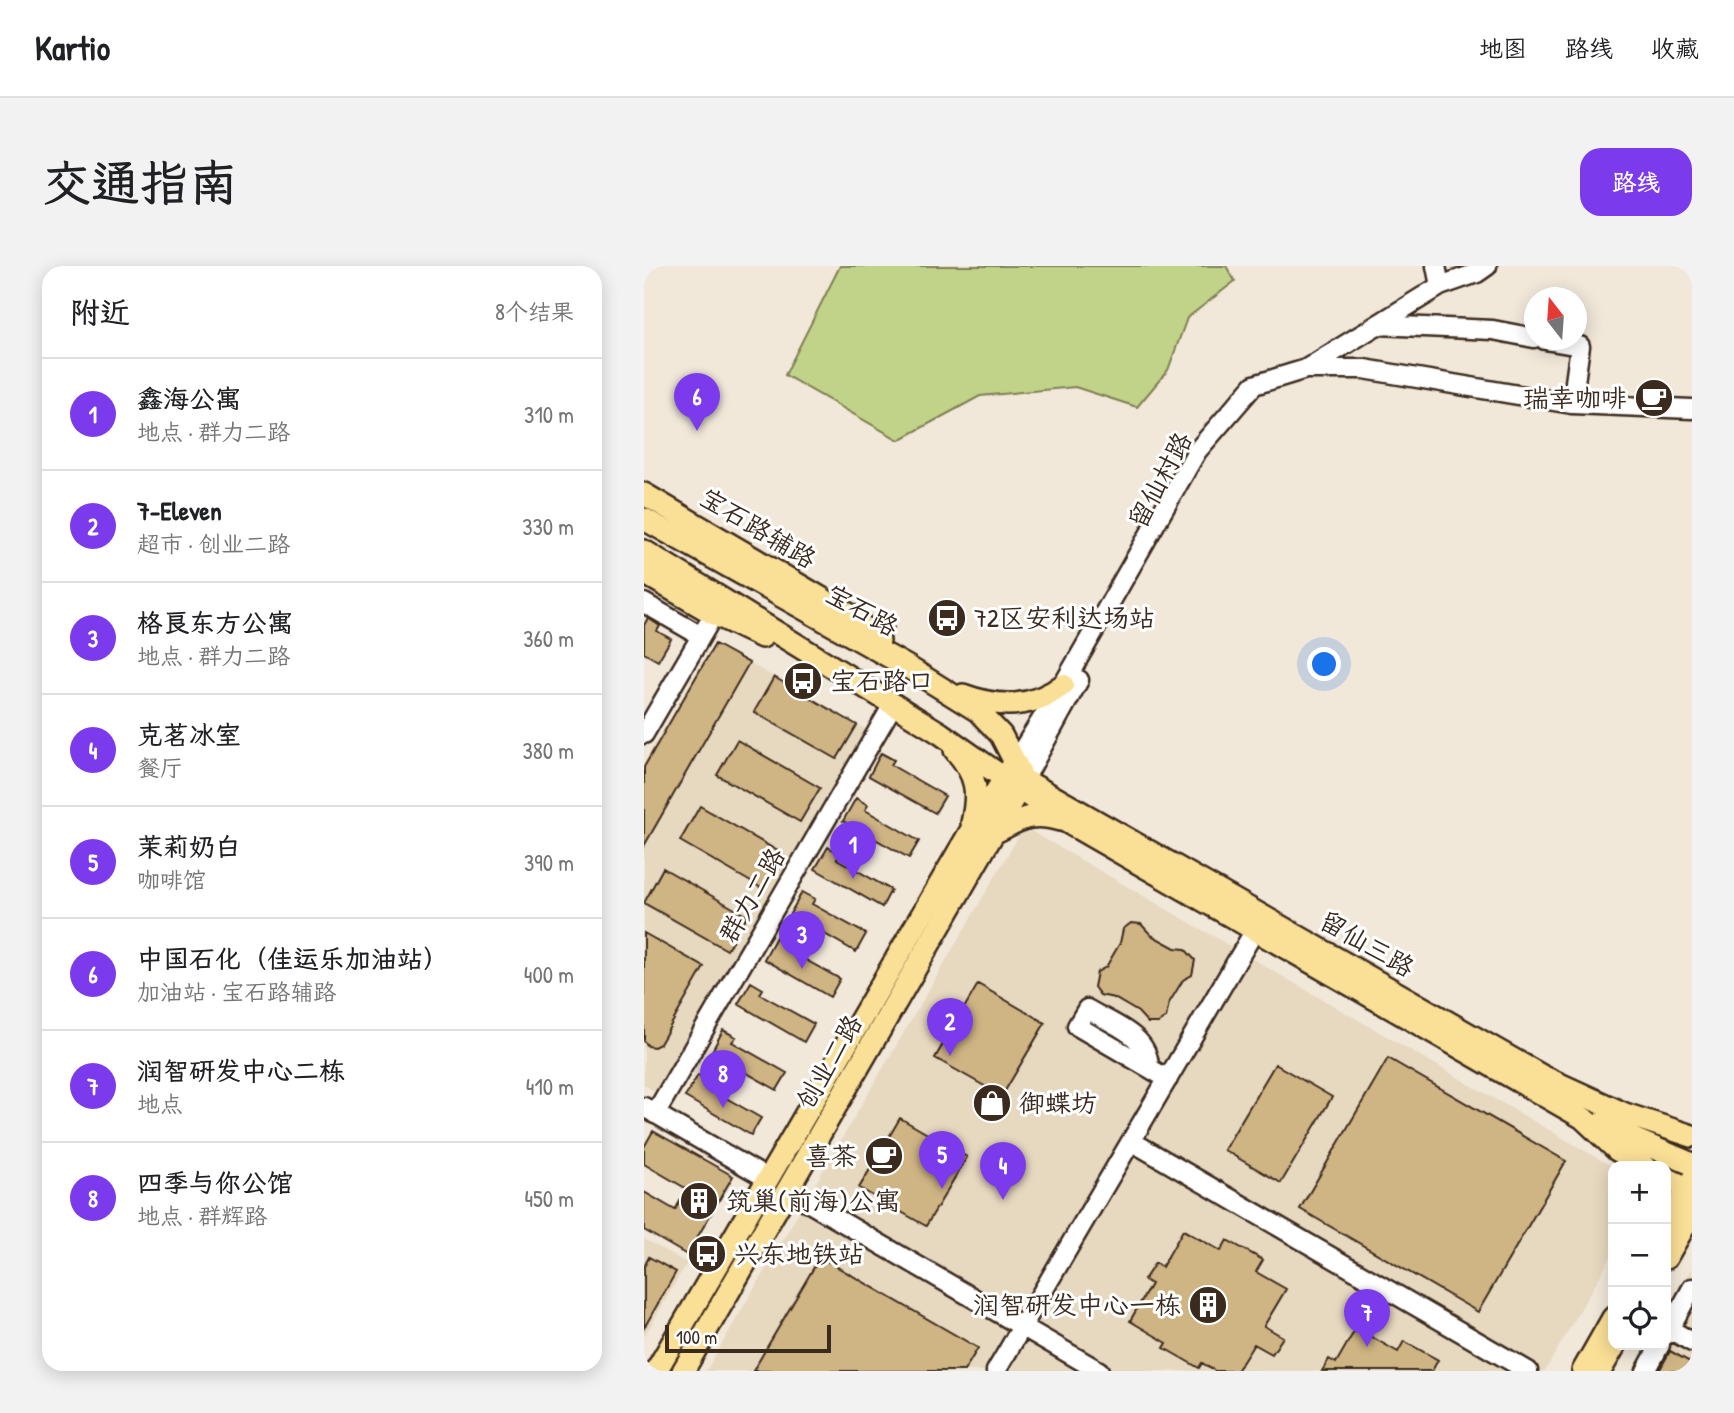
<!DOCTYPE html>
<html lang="zh">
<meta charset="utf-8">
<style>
:root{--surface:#fff;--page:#f2f2f2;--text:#202124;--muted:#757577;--line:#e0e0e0;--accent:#7c3aed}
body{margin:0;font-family:"Patrick Hand","LXGW WenKai TC",sans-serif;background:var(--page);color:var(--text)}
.controls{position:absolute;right:21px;bottom:21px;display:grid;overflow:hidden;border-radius:14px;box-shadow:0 4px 18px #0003}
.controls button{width:63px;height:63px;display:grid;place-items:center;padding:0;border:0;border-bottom:2px solid var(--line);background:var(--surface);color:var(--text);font:35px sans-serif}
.compass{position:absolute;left:880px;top:21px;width:63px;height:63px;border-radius:50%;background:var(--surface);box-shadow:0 4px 18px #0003;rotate:343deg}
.scale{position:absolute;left:21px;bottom:18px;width:166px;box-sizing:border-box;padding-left:7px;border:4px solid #3b2a1e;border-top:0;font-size:19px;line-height:24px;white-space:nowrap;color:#3b2a1e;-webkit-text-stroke:5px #fff;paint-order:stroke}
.you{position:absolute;left:681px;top:399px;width:24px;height:24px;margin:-18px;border:5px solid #fff;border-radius:50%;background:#1a73e8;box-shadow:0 0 0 10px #1a73e833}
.badge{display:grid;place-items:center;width:46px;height:46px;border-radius:50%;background:var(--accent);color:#fff;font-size:23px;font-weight:700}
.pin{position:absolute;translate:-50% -58px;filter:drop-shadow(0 2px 4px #0008)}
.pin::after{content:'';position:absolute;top:37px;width:24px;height:21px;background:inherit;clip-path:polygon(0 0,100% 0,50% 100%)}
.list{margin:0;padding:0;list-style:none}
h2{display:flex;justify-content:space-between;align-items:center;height:91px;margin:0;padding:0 28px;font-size:30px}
h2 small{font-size:23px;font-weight:400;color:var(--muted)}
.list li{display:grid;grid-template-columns:46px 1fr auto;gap:21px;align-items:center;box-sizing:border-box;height:112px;padding:0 28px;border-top:2px solid var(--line)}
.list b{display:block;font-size:26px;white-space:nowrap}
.list p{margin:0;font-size:23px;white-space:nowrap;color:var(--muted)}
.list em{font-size:23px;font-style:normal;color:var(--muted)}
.icon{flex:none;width:38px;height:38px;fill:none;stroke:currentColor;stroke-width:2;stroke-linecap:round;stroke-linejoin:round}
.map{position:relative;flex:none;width:1048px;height:1105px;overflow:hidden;border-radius:21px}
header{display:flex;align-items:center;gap:42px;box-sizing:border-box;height:98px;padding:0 35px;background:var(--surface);border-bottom:2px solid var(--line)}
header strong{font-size:33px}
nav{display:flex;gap:38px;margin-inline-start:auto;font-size:24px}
.intro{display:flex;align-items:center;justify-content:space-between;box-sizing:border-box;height:168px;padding:0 42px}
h1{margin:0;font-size:49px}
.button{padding:18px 32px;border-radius:21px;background:var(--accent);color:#fff;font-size:24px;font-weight:700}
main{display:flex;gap:42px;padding:0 42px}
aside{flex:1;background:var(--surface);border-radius:21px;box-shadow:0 4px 18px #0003}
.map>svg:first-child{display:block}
.built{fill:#e7d8c0}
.green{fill:#c1d388;stroke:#7e7e53;stroke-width:2}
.building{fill:#cfb484;stroke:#3b2a1e;stroke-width:2}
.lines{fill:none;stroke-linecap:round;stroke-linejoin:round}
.minor-casing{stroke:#3b2a1e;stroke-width:23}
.major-casing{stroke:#3b2a1e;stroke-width:26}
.path{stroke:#3b2a1e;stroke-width:2;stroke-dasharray:2 5;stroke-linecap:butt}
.minor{stroke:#fff;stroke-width:18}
.major{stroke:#fadf96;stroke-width:21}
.labels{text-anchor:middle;stroke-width:6;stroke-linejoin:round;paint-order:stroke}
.poi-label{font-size:26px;fill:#3b2a1e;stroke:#fff;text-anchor:start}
.street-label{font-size:26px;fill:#3b2a1e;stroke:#fff}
</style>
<header>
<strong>Kartio</strong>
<nav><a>地图</a><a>路线</a><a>收藏</a></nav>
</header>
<div class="intro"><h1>交通指南</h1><a class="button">路线</a></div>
<main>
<aside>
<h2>附近<small>8个结果</small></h2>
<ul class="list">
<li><span class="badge">1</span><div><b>鑫海公寓</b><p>地点 · 群力二路</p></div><em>310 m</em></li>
<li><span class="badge">2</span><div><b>7-Eleven</b><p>超市 · 创业二路</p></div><em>330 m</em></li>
<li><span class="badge">3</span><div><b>格良东方公寓</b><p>地点 · 群力二路</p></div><em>360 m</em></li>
<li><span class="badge">4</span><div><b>克茗冰室</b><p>餐厅</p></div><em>380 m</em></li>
<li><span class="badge">5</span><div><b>茉莉奶白</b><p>咖啡馆</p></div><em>390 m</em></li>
<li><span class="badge">6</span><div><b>中国石化（佳运乐加油站）</b><p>加油站 · 宝石路辅路</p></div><em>400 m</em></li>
<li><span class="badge">7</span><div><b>润智研发中心二栋</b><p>地点</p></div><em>410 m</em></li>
<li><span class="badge">8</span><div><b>四季与你公馆</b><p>地点 · 群辉路</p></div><em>450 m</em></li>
</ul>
</aside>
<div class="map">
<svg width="1048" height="1105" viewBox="0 0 1048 1105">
<rect width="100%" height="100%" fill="#f1e8da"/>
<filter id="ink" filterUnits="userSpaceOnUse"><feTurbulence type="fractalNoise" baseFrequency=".0143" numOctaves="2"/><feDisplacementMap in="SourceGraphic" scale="14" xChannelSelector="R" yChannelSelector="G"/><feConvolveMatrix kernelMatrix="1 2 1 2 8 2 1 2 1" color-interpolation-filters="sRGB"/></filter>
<g filter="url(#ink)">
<path class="built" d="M 70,377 L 223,464 L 13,827 L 0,819 L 0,497 Z
M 380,561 L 969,901 L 969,987 L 901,1105 L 62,1105 Z
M 0,973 L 43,997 L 0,1071 Z
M 1048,1002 L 1048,1105 L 988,1105 L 1004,1079 L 1022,1079 L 1022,1048 Z"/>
<path class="green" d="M 196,0 L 582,0 L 591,15 L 543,52 L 524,104 L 493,141 L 431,121 L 336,130 L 255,174 L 141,109 Z"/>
<path class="building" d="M 4,352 L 16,360 L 13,365 L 27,373 L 14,395 L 0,387 L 0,359 Z
M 71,378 L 105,397 L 0,580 L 0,501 Z
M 130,411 L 213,459 L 193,493 L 110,446 Z
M 93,474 L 176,522 L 156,556 L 73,509 Z
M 237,487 L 250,494 L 247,499 L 301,530 L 291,547 L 225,510 Z
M 212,532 L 224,539 L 221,544 L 275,575 L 265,592 L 199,555 Z
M 56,540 L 139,588 L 119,623 L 36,575 Z
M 184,581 L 196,588 L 193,593 L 247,624 L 238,641 L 171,603 Z
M 19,602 L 103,650 L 83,684 L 0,637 Z
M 158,626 L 171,633 L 168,638 L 222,668 L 212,686 L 146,648 Z
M 487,657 L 497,658 L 507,669 L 531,682 L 541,683 L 551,694 L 548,709 L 539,714 L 525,737 L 522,752 L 514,757 L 504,757 L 494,746 L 470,732 L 456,729 L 450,721 L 453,706 L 462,701 L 476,677 L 479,663 Z
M 0,667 L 60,701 L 16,778 L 10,781 L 4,780 L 0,775 Z
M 132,671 L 145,678 L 142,683 L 196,713 L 186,731 L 120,693 Z
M 107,716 L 119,723 L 116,728 L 170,758 L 160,776 L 94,738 Z
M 334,718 L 401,757 L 358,830 L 291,792 Z
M 79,764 L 92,771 L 88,776 L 143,807 L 133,824 L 67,787 Z
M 744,792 L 922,895 L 834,1046 L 656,943 Z
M 631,798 L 688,831 L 637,917 L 580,884 Z
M 54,809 L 66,816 L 63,821 L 117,852 L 107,869 L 41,831 Z
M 256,852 L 323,891 L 282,960 L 215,922 Z
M 9,865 L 89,910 L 43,989 L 0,964 L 0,926 L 31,944 L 43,923 L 0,898 L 0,881 Z
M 539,964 L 577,985 L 583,974 L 619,994 L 612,1006 L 642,1023 L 620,1060 L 639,1071 L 628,1088 L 610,1078 L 593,1105 L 571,1105 L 558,1097 L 555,1102 L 520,1082 L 523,1077 L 486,1055 L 507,1018 L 500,1014 L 511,997 L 518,1001 Z
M 5,991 L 32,1006 L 0,1062 L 0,1001 Z
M 176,991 L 334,1082 L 320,1105 L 109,1105 Z
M 712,1062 L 754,1086 L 760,1075 L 794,1094 L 788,1105 L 678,1105 L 685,1093 L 692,1097 Z
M 1026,1085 L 1048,1097 L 1048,1105 L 1015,1105 Z"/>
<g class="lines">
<g class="minor-casing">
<path id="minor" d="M 792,0 L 796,20
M 733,59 L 849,64 L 890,72
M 901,74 L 936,80 L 928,138
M 662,103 L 796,20 L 833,7 L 843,0
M 0,337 L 57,370
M 0,468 L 70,348
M 371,496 L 419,419 L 553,185 L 610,119 L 662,103 L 720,103 L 928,138 L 1048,143
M 380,514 L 435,414
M 505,802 C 505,769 468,758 443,743 L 433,760 L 524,813
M 0,841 L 124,913
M 11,848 L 250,437
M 487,875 L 884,1105
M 143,924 L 455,1105
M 1022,1061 L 1048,1076
M 1022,1069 L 1048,1022
M 352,1105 L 611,664
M 1002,1105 L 1016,1079"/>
</g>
<g class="major-casing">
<path id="major" d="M 0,228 L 206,349 L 235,375
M 0,253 L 262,400 L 334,445 L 357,469 L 376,506
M 0,285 L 296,467 L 421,555 L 939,852 L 973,884 L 1000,900
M 0,307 L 70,348 L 118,371
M 319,429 C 354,442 388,443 419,419
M 311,484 C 333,509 335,526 328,557
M 382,515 L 898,810 L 981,848 L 1048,870
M 349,567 C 376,554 386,545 416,554
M 954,858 L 1048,898
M 1022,912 L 1048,924
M 1022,960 L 1048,915
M 1022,992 L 1048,947
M 12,1105 L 325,568 L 371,496
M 39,1105 L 380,514
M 939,1105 L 969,1052
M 956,1105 L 971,1079"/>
</g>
<path class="path" d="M 237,354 L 254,364"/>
<use href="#minor" class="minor"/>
<use href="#major" class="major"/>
</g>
</g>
<defs>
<g id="cafe-disc" transform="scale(2.0125)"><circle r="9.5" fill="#3b2a1e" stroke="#fff"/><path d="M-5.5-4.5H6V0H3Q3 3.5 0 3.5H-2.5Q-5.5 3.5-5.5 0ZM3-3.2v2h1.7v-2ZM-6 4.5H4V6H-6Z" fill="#fff"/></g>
<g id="bus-disc" transform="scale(2.0125)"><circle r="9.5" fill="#3b2a1e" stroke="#fff"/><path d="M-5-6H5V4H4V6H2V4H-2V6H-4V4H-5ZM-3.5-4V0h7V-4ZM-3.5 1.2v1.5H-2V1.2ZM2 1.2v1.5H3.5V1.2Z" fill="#fff"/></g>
<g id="shop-disc" transform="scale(2.0125)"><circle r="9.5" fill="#3b2a1e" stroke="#fff"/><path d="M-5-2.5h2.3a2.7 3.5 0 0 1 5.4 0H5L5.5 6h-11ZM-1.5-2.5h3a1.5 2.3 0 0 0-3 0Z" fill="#fff"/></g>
<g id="building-disc" transform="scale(2.0125)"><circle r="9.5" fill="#3b2a1e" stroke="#fff"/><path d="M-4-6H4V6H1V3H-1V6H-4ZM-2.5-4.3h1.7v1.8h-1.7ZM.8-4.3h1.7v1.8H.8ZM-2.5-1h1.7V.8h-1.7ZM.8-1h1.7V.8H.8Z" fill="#fff"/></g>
</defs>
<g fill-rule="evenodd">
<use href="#cafe-disc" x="1010" y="132"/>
<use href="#bus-disc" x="303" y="352"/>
<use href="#bus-disc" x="159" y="415"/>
<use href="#shop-disc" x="348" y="837"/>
<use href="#cafe-disc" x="240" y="890"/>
<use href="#building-disc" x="55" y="935"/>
<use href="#bus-disc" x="63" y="988"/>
<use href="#building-disc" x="564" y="1039"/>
</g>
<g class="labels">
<g class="poi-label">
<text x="983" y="141" text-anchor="end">瑞幸咖啡</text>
<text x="330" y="361">72区安利达场站</text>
<text x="186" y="424">宝石路口</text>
<text x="375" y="846">御蝶坊</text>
<text x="213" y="899" text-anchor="end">喜茶</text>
<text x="82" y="944">筑巢(前海)公寓</text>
<text x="90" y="997">兴东地铁站</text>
<text x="537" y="1048" text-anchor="end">润智研发中心一栋</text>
</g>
<g class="street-label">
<text transform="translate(516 214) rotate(-62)" y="9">留仙村路</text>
<text transform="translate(114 262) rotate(31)" y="9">宝石路辅路</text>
<text transform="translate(218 344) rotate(29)" y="9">宝石路</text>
<text transform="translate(108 629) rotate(-60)" y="9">群力二路</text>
<text transform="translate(723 678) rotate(30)" y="9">留仙三路</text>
<text transform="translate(185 796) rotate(-60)" y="9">创业二路</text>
</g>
</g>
</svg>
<div class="controls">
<button>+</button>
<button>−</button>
<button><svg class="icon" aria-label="locate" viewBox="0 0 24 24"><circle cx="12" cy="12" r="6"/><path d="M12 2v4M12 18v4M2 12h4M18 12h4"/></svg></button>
</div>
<svg class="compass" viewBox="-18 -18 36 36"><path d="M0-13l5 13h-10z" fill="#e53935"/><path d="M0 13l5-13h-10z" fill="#757577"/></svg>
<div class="scale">100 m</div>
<div class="you"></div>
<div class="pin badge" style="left:209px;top:613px">1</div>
<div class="pin badge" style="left:306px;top:790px">2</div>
<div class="pin badge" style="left:158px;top:703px">3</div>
<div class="pin badge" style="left:359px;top:934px">4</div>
<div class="pin badge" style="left:298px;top:923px">5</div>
<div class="pin badge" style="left:53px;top:165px">6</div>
<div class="pin badge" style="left:723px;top:1081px">7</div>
<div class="pin badge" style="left:79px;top:842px">8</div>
</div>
</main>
